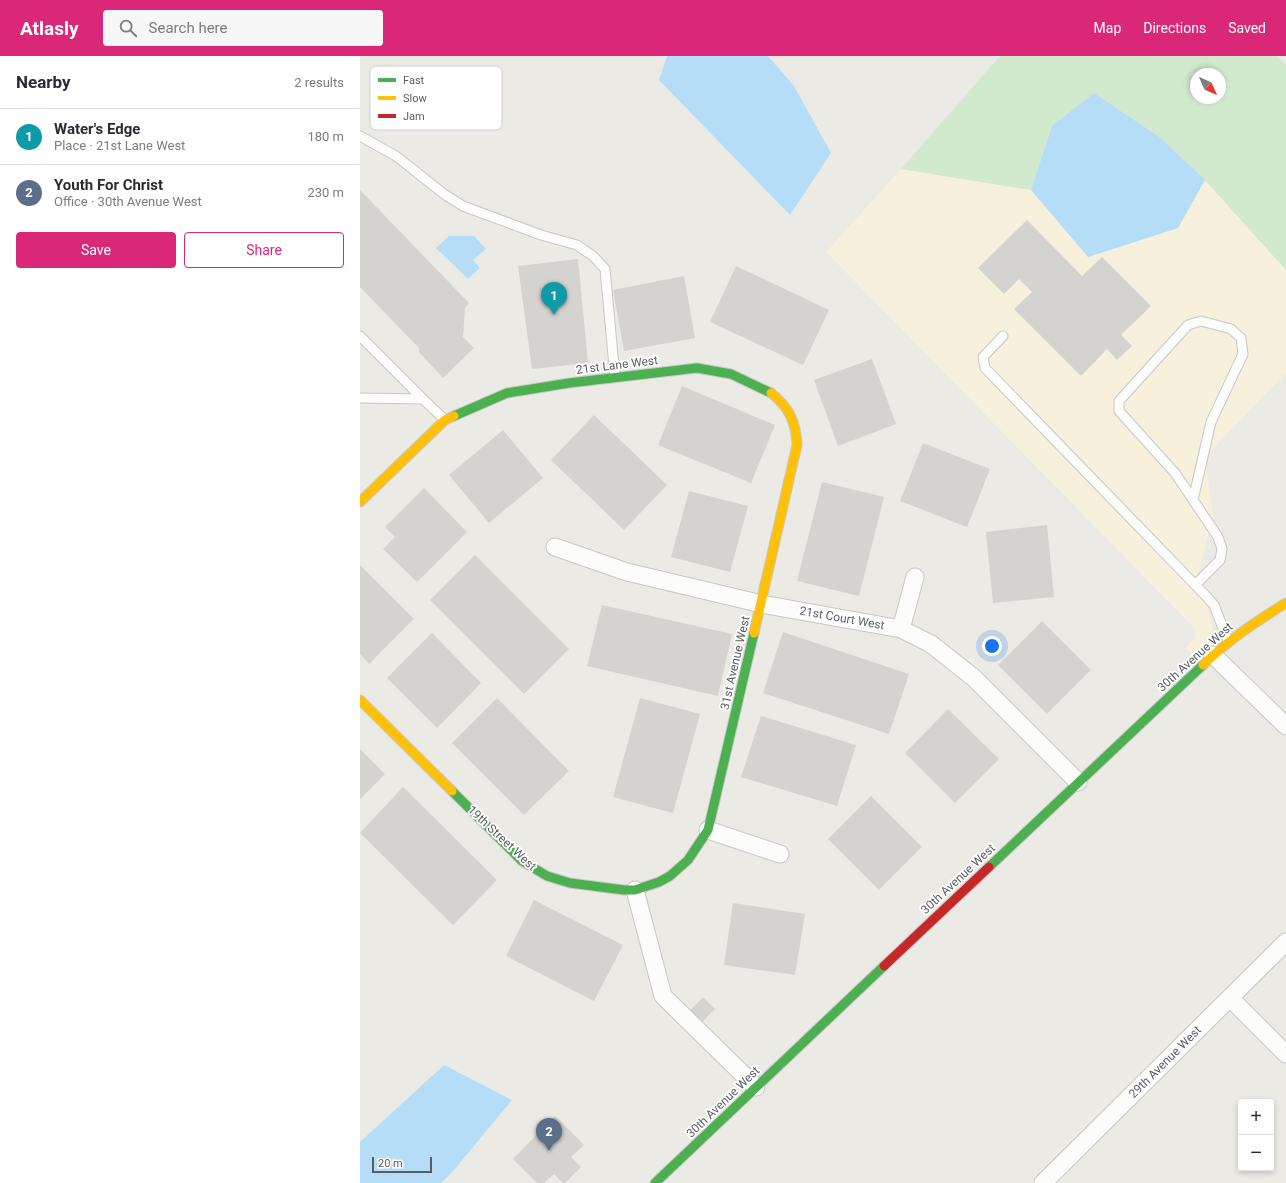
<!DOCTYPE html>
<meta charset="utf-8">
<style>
:root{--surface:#fff;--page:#f7f7f7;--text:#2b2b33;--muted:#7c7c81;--line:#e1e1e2;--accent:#db2777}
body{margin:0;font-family:Roboto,sans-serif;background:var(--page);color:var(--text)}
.controls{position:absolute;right:12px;bottom:12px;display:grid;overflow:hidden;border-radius:4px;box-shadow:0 2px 6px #0003}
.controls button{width:36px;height:36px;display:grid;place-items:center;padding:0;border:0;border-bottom:1px solid var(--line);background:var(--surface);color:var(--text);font:20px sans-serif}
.compass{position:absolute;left:830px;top:12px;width:36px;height:36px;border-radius:50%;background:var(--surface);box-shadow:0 2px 6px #0003;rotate:135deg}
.scale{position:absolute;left:12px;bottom:10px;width:60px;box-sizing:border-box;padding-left:4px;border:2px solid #5a5e63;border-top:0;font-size:11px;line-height:14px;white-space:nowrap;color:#5a5e63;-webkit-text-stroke:3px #fff;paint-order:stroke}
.you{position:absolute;left:632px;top:590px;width:14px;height:14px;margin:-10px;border:3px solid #fff;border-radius:50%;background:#1a73e8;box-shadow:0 0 0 6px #1a73e833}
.badge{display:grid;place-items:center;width:26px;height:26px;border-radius:50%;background:var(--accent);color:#fff;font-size:13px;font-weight:700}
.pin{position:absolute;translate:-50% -33px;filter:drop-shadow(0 1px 2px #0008)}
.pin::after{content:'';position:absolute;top:21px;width:14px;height:12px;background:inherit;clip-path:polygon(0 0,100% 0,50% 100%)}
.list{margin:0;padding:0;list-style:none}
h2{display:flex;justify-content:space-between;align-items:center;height:52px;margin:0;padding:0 16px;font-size:17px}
h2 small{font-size:13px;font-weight:400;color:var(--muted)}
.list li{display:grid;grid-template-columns:26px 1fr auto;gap:12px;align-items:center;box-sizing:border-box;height:56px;padding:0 16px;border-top:1px solid var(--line)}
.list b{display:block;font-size:15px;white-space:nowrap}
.list p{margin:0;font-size:13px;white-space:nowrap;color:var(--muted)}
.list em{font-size:13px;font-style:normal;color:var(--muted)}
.actions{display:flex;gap:8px;padding:12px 16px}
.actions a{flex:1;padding:9px 0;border:1px solid var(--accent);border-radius:4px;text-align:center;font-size:14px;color:var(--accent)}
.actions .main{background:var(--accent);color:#fff}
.icon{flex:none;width:22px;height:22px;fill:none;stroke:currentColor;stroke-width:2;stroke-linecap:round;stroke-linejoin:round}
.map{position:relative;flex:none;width:926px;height:1127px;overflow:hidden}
header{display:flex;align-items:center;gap:24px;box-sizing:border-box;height:56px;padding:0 20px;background:var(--accent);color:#fff}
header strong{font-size:19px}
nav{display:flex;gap:22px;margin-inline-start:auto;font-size:14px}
.search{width:280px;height:36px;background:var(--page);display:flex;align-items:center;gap:10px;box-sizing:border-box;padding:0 14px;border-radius:4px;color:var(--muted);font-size:15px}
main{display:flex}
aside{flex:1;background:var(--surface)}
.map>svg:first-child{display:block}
.commercial{fill:#f6f0dc}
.green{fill:#d1e9cd;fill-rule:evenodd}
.water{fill:#b6ddf7}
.building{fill:#d4d3cf}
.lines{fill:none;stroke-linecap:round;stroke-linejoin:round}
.lane-casing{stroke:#c7c7c5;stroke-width:11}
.street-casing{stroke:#c7c7c5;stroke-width:19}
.fast-casing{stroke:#c7c8c6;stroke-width:11}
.slow-casing{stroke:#c7c8c6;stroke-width:11}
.jam-casing{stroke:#c7c8c6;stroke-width:11}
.lane{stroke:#fcfcfb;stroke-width:9}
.street{stroke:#fcfcfb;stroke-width:17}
.fast{stroke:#4caf50;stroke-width:9}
.slow{stroke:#ffc107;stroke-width:9}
.jam{stroke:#c62828;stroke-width:9}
.labels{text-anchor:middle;stroke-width:3.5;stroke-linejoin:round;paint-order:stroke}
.street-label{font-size:12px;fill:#5a5e63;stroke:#fff}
.key{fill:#fff;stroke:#cecfd0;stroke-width:1}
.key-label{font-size:11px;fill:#5a5e63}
</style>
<header>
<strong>Atlasly</strong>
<div class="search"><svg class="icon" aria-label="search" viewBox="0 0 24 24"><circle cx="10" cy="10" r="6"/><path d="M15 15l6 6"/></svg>Search here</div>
<nav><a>Map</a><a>Directions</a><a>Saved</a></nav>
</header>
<main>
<aside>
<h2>Nearby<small>2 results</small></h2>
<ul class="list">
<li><span class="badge" style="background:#0f9aa8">1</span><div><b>Water's Edge</b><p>Place · 21st Lane West</p></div><em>180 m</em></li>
<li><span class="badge" style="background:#5c6f8a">2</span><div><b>Youth For Christ</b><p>Office · 30th Avenue West</p></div><em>230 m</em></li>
</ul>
<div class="actions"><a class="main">Save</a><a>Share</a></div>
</aside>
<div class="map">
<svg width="926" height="1127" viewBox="0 0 926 1127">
<rect width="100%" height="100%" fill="#ebeae4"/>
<path class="commercial" d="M 541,113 L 671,134 L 729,201 L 818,172 L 845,124 L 926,214 L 926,317 L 845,401 L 853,460 L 839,516 L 855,581 L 834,601 L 825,592 L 835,582 L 835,576 L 833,571 L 466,196 Z"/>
<path class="green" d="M 640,0 L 917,0 L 926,9 L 926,214 L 845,124 L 802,83 L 692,70 L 671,134 L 541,113 ZM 836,18 L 860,18 L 860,42 L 836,42 Z"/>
<path class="water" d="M 307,0 L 408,0 L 434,30 L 471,97 L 430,159 L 299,24 Z
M 734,37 L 802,83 L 845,124 L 818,172 L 728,201 L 671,134 L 692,70 Z
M 89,180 L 114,180 L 126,193 L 113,204 L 120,212 L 108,223 L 76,192 Z
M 84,1009 L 152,1044 L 94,1114 L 81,1127 L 0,1127 L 0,1086 Z"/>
<path class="building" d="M 0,134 L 109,247 L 105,252 L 103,281 L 114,292 L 83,322 L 59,296 L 59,292 L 0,231 Z
M 667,164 L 722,220 L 742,201 L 791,250 L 761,279 L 772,290 L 757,304 L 747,293 L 721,320 L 654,253 L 672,236 L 659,223 L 644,238 L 618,212 Z
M 218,203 L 228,307 L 172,313 L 158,210 Z
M 376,210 L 469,254 L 443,309 L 350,266 Z
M 324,220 L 335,282 L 264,295 L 253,234 Z
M 512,303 L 536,368 L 478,390 L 454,324 Z
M 322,330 L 415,369 L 391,427 L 298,389 Z
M 234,359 L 307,429 L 264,474 L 191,404 Z
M 143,374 L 183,422 L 129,467 L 89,419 Z
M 563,387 L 630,413 L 607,471 L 540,445 Z
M 462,426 L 524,441 L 499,540 L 437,525 Z
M 64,432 L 107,476 L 57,526 L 23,493 L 35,481 L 25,471 Z
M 329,435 L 388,450 L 370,516 L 311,501 Z
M 687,469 L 694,541 L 633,547 L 626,476 Z
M 115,499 L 209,593 L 164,638 L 70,544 Z
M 0,509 L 54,563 L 9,608 L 0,598 Z
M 242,549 L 372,578 L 358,640 L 227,610 Z
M 682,565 L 731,614 L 687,658 L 638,609 Z
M 423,576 L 549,618 L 529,678 L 403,637 Z
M 72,577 L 121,627 L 77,672 L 27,622 Z
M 137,642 L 209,715 L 164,759 L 92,687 Z
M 280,642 L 340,658 L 313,757 L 253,741 Z
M 588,653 L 639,703 L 595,747 L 545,697 Z
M 401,660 L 496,689 L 477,750 L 381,721 Z
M 0,693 L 25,718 L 0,743 Z
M 43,731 L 137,824 L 93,869 L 0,777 Z
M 511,740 L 562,791 L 519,834 L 468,783 Z
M 174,844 L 263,889 L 234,945 L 146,900 Z
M 373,847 L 445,858 L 435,919 L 364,909 Z
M 343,941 L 355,953 L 330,978 L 318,967 Z
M 195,1060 L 224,1089 L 211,1101 L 221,1111 L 205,1127 L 203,1127 L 194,1118 L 184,1127 L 177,1127 L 153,1103 Z"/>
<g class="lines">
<g class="lane-casing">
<path id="lane" d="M 0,80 L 36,100 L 84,138 L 103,150 L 181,179 L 217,189 L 233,200 L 245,213 L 255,321
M 0,280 L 63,343
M 643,280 L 623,301 L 625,312 L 845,539 L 854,549 L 868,585
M 0,342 L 63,343 L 85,364
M 833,444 L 851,366 L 883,298 L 881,282 L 871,273 L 841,265 L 828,269 L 759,345 L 759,355 L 815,417 L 858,481 L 862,493 L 860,504 L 835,529"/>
</g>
<g class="street-casing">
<path id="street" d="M 195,491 L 267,516 L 402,548 L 541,573 L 571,588 L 614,622 L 718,726
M 541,573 L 555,521
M 853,599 L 926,670
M 348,774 L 420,798
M 275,834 L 303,940 L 396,1031
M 870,942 L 926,998
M 683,1127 L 926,886"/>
</g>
<g class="fast-casing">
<path id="fast" d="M 94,360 L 147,337 L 209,327 L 337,312 L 371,318 L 411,337
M 92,735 L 162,805 L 187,820 L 210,827 L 264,834 L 275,834 L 299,826 L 310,820 L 328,804 L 348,774 L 394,577
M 629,811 L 843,609
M 295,1127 L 524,910"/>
</g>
<g class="slow-casing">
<path id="slow" d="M 0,446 L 85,364 L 94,360
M 394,577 L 437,389 C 436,366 429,351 411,337
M 843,609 C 871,582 894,567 926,547
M 0,644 L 92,735"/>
</g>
<g class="jam-casing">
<path id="jam" d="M 524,910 L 629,811"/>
</g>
<use href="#lane" class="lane"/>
<use href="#street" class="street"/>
<use href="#fast" class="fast"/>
<use href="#slow" class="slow"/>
<use href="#jam" class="jam"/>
</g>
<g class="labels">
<g class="street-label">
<text transform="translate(257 309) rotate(-7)" y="4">21st Lane West</text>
<text transform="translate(482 562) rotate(10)" y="4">21st Court West</text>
<text transform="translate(835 601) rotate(-42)" y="4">30th Avenue West</text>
<text transform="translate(375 607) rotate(-77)" y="4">31st Avenue West</text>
<text transform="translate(142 782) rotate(43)" y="4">19th Street West</text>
<text transform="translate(598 823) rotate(-43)" y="4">30th Avenue West</text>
<text transform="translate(805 1006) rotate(-45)" y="4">29th Avenue West</text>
<text transform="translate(363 1046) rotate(-44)" y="4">30th Avenue West</text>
</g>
</g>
<rect x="10" y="10" width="132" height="64" rx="6" class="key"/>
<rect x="18" y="22" width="18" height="4" fill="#4caf50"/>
<rect x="18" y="40" width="18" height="4" fill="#ffc107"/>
<rect x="18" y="58" width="18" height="4" fill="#c62828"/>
<g class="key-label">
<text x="43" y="28">Fast</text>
<text x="43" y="46">Slow</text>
<text x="43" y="64">Jam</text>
</g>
</svg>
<div class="controls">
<button>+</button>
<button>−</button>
</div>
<svg class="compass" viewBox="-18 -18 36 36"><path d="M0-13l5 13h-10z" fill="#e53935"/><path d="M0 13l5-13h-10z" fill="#7c7c81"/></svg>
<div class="scale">20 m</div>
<div class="you"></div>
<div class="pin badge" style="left:194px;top:259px;background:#0f9aa8">1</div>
<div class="pin badge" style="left:189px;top:1095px;background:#5c6f8a">2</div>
</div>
</main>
